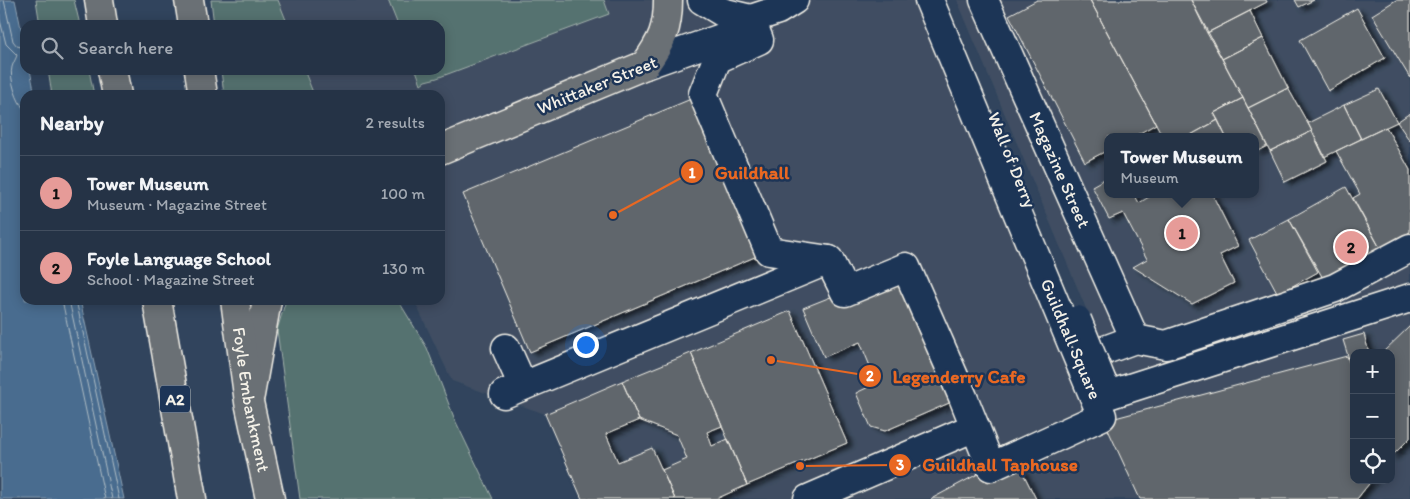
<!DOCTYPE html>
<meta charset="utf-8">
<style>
:root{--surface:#253346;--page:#2d3b4d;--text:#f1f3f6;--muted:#a3aab3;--line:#424e5f;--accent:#e69b98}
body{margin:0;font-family:Itim,sans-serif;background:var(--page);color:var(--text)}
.controls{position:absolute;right:15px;bottom:15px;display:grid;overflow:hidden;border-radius:10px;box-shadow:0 2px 12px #0003}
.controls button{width:45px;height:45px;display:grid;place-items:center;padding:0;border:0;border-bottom:1px solid var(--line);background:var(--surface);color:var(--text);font:25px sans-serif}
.you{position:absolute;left:585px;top:344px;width:18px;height:18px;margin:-12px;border:4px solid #fff;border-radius:50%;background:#1a73e8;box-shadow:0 0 0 8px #1a73e833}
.badge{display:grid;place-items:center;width:32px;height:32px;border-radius:50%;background:var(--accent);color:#111;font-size:16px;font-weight:700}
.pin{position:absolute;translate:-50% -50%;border:2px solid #fff;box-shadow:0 1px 5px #0006}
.popup{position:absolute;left:1104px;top:133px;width:155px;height:65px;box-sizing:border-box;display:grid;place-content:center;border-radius:10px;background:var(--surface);filter:drop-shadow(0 1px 4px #0005);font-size:16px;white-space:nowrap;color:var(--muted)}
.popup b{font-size:19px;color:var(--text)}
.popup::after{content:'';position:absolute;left:50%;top:100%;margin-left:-10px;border:10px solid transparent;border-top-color:var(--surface)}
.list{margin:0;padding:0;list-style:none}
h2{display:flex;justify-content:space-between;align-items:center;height:65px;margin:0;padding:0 20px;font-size:21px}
h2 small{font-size:16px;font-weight:400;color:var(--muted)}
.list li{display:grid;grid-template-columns:32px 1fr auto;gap:15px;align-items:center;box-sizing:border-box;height:75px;padding:0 20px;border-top:1px solid var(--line)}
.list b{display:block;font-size:19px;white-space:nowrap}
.list p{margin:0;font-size:16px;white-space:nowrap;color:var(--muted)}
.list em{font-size:16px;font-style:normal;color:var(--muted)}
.icon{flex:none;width:28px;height:28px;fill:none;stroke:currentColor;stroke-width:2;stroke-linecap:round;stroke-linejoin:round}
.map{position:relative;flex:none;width:1410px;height:499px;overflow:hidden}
.search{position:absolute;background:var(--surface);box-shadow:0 2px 12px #0003;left:20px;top:20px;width:425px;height:55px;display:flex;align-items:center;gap:12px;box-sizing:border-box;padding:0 18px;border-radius:15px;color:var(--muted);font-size:19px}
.panel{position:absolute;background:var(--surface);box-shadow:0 2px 12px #0003;left:20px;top:90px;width:425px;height:215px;border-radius:15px}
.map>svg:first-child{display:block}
.built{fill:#3f4e62;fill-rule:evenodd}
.green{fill:#557270;stroke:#a4b2ac}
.water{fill:#486c8f;stroke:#8da1b3}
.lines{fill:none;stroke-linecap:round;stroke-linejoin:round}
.shore{stroke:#afbcc4;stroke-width:1}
.building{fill:#60666c;stroke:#f4f1e8;filter:url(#shadow)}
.minor-casing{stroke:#f4f1e8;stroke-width:31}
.major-casing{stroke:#f4f1e8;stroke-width:31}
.highway-casing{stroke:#f4f1e8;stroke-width:31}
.minor{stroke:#1d3557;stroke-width:28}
.major{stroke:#6b6f75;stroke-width:28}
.highway{stroke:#6b6f75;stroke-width:28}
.minor-bridge-casing{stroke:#f4f1e8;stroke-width:31;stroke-linecap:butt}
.minor-bridge{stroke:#1d3557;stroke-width:28}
.labels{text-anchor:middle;stroke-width:5;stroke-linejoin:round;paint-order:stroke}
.shield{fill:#1d3557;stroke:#b4b9bc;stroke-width:1}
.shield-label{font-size:16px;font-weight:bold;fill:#f4f1e8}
.street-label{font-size:18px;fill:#f4f1e8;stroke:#1d3557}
.leader{fill:none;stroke:#e96822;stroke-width:2}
.callout-dot{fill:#e96822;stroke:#1d3557;stroke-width:2}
.mark-label{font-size:15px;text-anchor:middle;font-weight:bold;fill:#fff}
.callout-label{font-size:19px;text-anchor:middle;font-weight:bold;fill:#e96822;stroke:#1d3557;stroke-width:5;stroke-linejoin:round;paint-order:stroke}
</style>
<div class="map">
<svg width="1410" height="499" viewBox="0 0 1410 499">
<defs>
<filter id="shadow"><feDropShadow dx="5.5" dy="3" stdDeviation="2.5" flood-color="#0009"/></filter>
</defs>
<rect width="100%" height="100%" fill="#31445d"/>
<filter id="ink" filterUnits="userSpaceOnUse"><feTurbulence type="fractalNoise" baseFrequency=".02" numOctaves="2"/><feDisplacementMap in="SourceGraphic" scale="10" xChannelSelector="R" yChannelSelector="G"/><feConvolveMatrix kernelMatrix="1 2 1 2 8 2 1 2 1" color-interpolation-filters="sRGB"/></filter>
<g filter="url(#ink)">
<path class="built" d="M 278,0 L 929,0 L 1101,410 L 1410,314 L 1410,499 L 582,499 L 545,414 L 452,381 L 414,300 L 440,300 L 440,95 L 314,95 L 304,70 L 440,70 L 440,25 L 288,25 ZM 1354,353 L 1391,353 L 1391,480 L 1354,480 Z
M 957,0 L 1410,0 L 1410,280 L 1398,287 L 1115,378 ZM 1108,137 L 1256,137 L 1256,194 L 1108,194 Z"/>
<path class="green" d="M 36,0 L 74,0 L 80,25 L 40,25 Z
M 211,0 L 278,0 L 288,25 L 214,25 Z
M 388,0 L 604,0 L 609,14 L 437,78 L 425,81 L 421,84 L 416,70 L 440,70 L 440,25 L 398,25 Z
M 48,70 L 89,70 L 94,95 L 52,95 Z
M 221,70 L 304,70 L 314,95 L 224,95 Z
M 286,300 L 398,300 L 427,348 L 455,420 L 493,499 L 300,499 L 277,330 Z"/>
<path class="water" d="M 0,0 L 15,0 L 25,47 L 25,70 L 30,70 L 35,95 L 25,95 L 25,300 L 80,300 L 124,499 L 0,499 Z"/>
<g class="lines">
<path class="shore" d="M 4,0 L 13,41 L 17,46 L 25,48
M 0,20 L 6,44 L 17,55 C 16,59 13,63 12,67 C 9,78 17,103 25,110
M 62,300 L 105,499
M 69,300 L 112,499
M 76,300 L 119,499"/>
</g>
<path class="building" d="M 1037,0 L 1090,0 L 1156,124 L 1133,137 L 1108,137 L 1108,150 L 1085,162 L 1009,15 Z
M 1090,0 L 1191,0 L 1243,98 L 1214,113 L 1218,120 L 1187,137 L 1163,137 Z
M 1191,0 L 1266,0 L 1267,2 L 1207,33 Z
M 1295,0 L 1314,0 L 1299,7 Z
M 1396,0 L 1410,0 L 1410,78 L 1372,15 Z
M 1357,8 L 1385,58 L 1328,91 L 1300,40 Z
M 1250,11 L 1263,38 L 1222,59 L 1207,33 Z
M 1263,38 L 1288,88 L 1248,108 L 1222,59 Z
M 1288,88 L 1312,131 L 1270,151 L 1248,108 Z
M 1379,89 L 1397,122 L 1361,139 L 1344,105 Z
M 703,94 L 769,251 L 530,352 L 463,194 Z
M 1243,98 L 1267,146 L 1256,152 L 1256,137 L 1226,137 L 1214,113 Z
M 1344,105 L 1361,139 L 1324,157 L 1308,123 Z
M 1410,113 L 1410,141 L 1397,122 Z
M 1218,120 L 1226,137 L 1187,137 Z
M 1386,127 L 1410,170 L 1410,232 L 1380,248 L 1353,198 L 1360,194 L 1336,151 Z
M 1312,131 L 1327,161 L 1285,182 L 1270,151 Z
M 1108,177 L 1108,194 L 1134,194 L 1139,203 L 1154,194 L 1212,194 L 1238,246 L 1220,255 L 1234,283 L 1192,304 L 1133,267 L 1147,259 L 1123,213 L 1109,219 L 1092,186 Z
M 1346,187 L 1380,248 L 1324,280 L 1289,219 Z
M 1289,219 L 1318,272 L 1278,294 L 1249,240 Z
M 906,267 L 963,397 L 885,431 L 871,427 L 856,393 L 877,383 L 860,342 L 824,357 L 803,308 Z
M 790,311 L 847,443 L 747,485 L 691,353 Z
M 1410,326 L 1410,438 L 1391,457 L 1391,353 L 1382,353 Z
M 1364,334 L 1369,353 L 1354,353 L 1354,375 L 1343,340 Z
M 691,353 L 722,426 L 707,432 L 712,446 L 728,439 L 747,485 L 716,499 L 675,499 L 662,470 L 687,459 L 677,435 L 639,420 L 622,381 Z
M 1347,356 L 1354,375 L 1354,480 L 1372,480 L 1357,499 L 1140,499 L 1104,421 Z
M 622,381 L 639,420 L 606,434 L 618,462 L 652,448 L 675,499 L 582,499 L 545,414 Z
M 1015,457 L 1036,499 L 931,499 L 991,467 Z"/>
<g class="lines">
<g class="minor-casing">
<g id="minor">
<path d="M 702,0 L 722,12 L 751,19"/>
<path d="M 794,0 L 778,10 L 751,19 L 759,40 L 717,59 L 703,94 L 769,251 L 829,260 L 845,292 L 906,267 L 963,397 L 991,467 L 1102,416 L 929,0"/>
<path id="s1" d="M 984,0 L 1135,339 L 1166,345 L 1335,288 L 1410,248"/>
<path d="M 645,65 L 727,36 L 739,27"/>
<path d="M 506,348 L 523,386"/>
<path d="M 1105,350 L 1135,339"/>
<path d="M 1102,382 L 1108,395 L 1410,298"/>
<path d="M 504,394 L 829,260"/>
<path d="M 808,499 L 975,427"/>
</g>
</g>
<g class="major-casing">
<path id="major" d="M 440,150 L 645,65 C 662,41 668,29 668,0
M 250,395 L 267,300"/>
</g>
<g class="highway-casing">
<g id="highway">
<path d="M 99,0 L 103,25"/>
<path d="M 189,0 L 193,25"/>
<path d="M 112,70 L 117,95"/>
<path d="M 199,70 L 203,95"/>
<path d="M 157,300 L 192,499"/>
<path id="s2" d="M 235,300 L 249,402 L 270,499"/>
</g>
</g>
<use href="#minor" class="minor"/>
<use href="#major" class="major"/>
<use href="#highway" class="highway"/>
<g class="minor-bridge-casing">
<path id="minor-bridge" d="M 1077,320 L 1102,382"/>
</g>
<use href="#minor-bridge" class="minor-bridge"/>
</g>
</g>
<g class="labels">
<rect class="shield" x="160" y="385.5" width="30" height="27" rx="4"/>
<g class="shield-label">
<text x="175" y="405">A2</text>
</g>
<g class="street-label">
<text transform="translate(597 85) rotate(-22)" y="6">Whittaker Street</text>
<text transform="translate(1012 160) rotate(68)" y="6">Wall of Derry</text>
<text dy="6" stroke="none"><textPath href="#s1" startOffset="186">Magazine Street</textPath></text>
<text transform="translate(1071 339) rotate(67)" y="6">Guildhall Square</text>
<text dy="6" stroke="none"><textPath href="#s2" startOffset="101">Foyle Embankment</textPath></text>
</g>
</g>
<path class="leader" d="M613 215L692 172M771 360L870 376M800 466L900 465"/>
<g class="callout-dot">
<circle cx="613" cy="215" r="5"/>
<circle cx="771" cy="360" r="5"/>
<circle cx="800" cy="466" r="5"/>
<circle cx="692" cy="172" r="12"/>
<circle cx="870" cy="376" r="12"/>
<circle cx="900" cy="465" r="12"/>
</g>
<g class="mark-label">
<text x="692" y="178">1</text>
<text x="870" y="381">2</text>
<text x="900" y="470">3</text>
</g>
<g class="callout-label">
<text x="752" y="179">Guildhall</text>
<text x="959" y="383">Legenderry Cafe</text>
<text x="1000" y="471">Guildhall Taphouse</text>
</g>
</svg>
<div class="controls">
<button>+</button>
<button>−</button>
<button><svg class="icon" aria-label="locate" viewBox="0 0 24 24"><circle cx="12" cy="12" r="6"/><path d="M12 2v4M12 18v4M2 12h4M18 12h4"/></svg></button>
</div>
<div class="you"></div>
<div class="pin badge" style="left:1182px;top:233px">1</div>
<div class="popup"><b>Tower Museum</b>Museum</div>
<div class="pin badge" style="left:1351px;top:247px">2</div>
<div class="search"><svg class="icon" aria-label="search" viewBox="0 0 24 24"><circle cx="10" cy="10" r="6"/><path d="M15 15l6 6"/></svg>Search here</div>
<section class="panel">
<h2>Nearby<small>2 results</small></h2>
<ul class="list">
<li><span class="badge">1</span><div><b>Tower Museum</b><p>Museum · Magazine Street</p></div><em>100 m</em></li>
<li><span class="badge">2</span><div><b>Foyle Language School</b><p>School · Magazine Street</p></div><em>130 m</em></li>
</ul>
</section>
</div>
